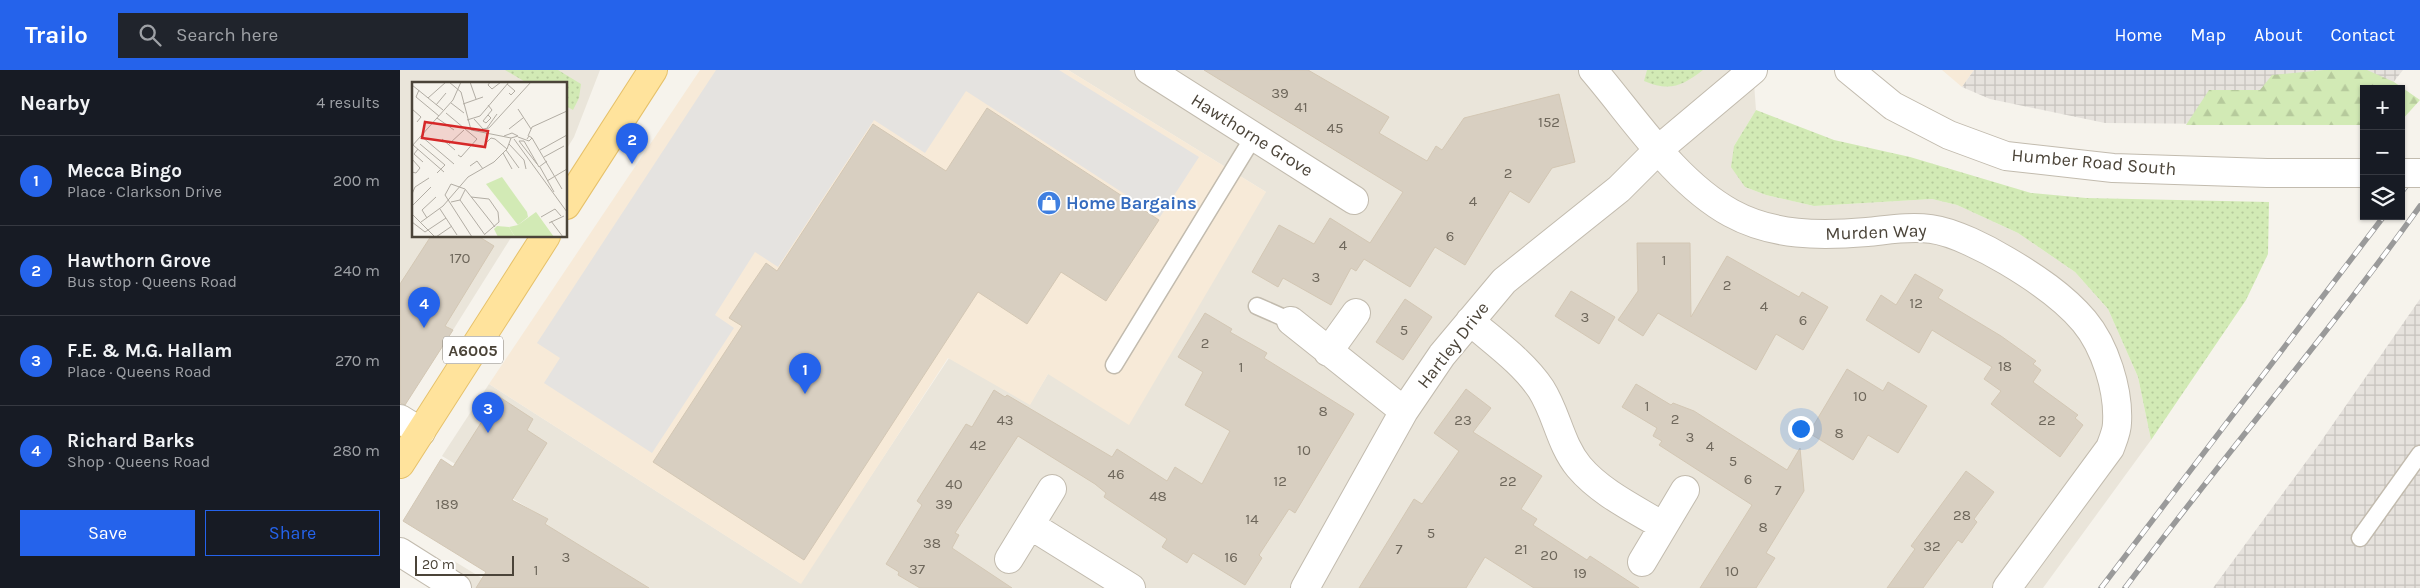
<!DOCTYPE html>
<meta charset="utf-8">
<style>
:root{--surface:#171b24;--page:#20242c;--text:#f1f3f6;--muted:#9ea1a6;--line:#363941;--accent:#2563eb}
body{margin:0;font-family:Karla,sans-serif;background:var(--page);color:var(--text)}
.controls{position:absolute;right:15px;top:15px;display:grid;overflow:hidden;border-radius:0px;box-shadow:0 1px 4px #0004}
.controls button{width:45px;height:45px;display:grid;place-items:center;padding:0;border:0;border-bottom:1px solid var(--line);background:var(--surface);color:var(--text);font:25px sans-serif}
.scale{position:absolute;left:15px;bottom:12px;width:99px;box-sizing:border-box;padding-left:5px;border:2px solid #4b4439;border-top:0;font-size:14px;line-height:18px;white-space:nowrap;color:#4b4439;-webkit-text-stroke:4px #fff;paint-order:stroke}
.you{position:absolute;left:1400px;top:358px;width:18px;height:18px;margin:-12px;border:4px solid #fff;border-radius:50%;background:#1a73e8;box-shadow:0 0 0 8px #1a73e833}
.badge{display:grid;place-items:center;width:32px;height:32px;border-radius:50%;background:var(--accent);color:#fff;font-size:16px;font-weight:700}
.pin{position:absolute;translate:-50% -41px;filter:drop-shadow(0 1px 2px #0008)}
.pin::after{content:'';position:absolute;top:26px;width:18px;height:15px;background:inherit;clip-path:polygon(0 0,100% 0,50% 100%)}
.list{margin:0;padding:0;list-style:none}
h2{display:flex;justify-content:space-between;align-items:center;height:65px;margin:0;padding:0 20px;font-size:21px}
h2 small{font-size:16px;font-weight:400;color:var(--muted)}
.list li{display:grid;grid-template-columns:32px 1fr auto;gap:15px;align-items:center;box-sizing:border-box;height:90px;padding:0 20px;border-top:1px solid var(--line)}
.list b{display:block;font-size:19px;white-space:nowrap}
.list p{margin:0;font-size:16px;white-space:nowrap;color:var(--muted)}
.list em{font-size:16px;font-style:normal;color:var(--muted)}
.actions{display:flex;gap:10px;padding:15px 20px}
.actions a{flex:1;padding:11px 0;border:1px solid var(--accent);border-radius:0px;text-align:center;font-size:18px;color:var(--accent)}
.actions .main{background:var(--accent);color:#fff}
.icon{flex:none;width:28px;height:28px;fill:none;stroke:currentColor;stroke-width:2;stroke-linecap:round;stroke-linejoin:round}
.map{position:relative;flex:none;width:2020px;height:518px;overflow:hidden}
header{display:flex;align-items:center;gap:30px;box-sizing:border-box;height:70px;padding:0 25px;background:var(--accent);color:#fff}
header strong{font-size:24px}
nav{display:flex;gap:28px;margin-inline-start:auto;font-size:18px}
.search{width:350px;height:45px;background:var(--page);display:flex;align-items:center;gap:12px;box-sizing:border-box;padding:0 18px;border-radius:0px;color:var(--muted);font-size:19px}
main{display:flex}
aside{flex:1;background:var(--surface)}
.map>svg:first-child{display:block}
.residential{fill:#eae5da}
.commercial{fill:#f7ead8}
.industrial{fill:url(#industrial-grid)}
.grass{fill:url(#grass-dots)}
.forest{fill:url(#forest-firs)}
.parking{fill:#e5e3e0}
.building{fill:#d8cfc1;stroke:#d3c7b4}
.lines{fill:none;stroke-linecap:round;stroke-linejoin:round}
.service-casing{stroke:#c2bbae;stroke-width:19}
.minor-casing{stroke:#c2bbae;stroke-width:30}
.tertiary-casing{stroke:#c2bbae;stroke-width:30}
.primary-casing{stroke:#e6c16a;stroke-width:30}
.service{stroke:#fff;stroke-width:16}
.minor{stroke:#fff;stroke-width:28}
.tertiary{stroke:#fff;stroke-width:28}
.primary{stroke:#ffe39c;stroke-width:28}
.rail-casing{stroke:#9a9a9a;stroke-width:5.5}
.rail{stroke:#fff;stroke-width:4;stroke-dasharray:11;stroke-linecap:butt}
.tertiary-bridge-casing{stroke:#c2bbae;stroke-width:30;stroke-linecap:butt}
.tertiary-bridge{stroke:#fff;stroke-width:28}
.labels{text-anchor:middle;stroke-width:4;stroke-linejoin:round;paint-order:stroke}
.number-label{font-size:15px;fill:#6e675b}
.shield{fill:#fff;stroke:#817c74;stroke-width:1}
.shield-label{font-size:16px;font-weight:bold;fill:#4b4439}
.street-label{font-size:18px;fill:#4b4439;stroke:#fff}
.shop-label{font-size:18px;font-weight:bold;fill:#366cbe;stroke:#fff;text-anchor:start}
.inset-road{fill:none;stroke:#b2ada4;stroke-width:1}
.view{fill:#d62828;fill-opacity:0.15;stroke:#d62828;stroke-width:2.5}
.inset-edge{fill:none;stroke:#4b4439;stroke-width:2.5}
</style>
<header>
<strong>Trailo</strong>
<div class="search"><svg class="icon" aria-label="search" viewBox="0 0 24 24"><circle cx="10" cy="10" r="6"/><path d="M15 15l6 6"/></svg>Search here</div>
<nav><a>Home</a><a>Map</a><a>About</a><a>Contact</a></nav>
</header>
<main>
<aside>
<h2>Nearby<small>4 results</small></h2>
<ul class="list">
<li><span class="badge">1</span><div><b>Mecca Bingo</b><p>Place · Clarkson Drive</p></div><em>200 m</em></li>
<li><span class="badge">2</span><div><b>Hawthorn Grove</b><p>Bus stop · Queens Road</p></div><em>240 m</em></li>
<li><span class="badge">3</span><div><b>F.E. &amp; M.G. Hallam</b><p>Place · Queens Road</p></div><em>270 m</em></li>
<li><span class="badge">4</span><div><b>Richard Barks</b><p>Shop · Queens Road</p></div><em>280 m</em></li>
</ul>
<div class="actions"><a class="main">Save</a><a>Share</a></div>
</aside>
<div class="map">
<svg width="2020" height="518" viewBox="0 0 2020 518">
<defs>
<pattern id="industrial-grid" width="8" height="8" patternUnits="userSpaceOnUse" patternTransform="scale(1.25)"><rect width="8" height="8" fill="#e6e2dd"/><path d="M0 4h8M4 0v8" fill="none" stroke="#c7c3be"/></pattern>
<pattern id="grass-dots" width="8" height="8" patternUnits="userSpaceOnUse" patternTransform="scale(1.25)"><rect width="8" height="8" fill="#d2eab5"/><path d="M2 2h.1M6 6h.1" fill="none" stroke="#b6ca9c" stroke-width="1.8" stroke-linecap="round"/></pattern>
<pattern id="forest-firs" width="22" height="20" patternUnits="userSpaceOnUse" patternTransform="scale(1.25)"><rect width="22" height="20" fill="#d2eab5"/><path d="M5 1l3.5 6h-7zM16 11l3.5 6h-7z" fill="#b6ca9c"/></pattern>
</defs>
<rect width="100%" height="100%" fill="#f6f3ec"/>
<path class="residential" d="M 0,0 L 200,0 L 174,67 L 166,80 L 166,14 L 14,14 L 14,166 L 112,166 L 53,260 L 0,228 Z
M 668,0 L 1353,0 L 1356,40 L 1334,76 L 1345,117 L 1366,125 L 1414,136 L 1532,129 L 1557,135 L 1618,163 L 1675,202 L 1708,239 L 1738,307 L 1751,370 L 1643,518 L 106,518 L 148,450 L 42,386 L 89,314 L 400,513 L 549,288 L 630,334 L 648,304 L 866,122 Z
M 54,491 L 98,518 L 37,518 Z"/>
<path class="commercial" d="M 300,0 L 668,0 L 866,122 L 729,355 L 648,304 L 630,335 L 548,288 L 401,514 L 89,314 Z
M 1542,0 L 1574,0 L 1562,17 Z"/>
<path class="industrial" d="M 1574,0 L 2003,0 L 1988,19 L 1964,19 L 1959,55 L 1705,53 L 1590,29 L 1562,17 Z
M 2020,229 L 2020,518 L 1813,518 L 1917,377 Z"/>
<path class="grass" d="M 105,0 L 158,0 L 181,14 L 179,28 L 173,40 L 166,36 L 166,14 L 129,14 Z
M 1247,0 L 1303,0 C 1282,16 1270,22 1244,11 Z
M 1356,40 L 1434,70 L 1510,87 L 1631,123 L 1686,128 L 1869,132 L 1868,184 L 1846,230 L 1751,370 L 1738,307 L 1708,239 L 1675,202 L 1618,163 L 1557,135 L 1532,129 L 1414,136 L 1366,125 L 1345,117 L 1331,97 L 1334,76 Z"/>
<path class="forest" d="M 1924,0 L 1967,0 L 1994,12 L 2020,30 L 2001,51 L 2001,19 L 1964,19 L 1964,55 L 1786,55 L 1809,20 L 1860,20 L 1872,5 Z"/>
<path class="parking" d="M 316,0 L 659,0 L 799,87 L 760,147 L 566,21 L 525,83 L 474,50 L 378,197 L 355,182 L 315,245 L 334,258 L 252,383 L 144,313 L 160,288 L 137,273 Z"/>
<path class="building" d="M 804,0 L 908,0 L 989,47 L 979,63 L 1027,91 L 1036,76 L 1042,80 L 1064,48 L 1159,24 L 1175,92 L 1152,98 L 1129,133 L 1110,121 L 1065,195 L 1035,177 L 1010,217 L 964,189 L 956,201 L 951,198 L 931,235 L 883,208 L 878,217 L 852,202 L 879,155 L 914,174 L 930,148 L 970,173 L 1003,122 Z
M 587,38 L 759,150 L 706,231 L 661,202 L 627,254 L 578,222 L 404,490 L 253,392 L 342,256 L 329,248 L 347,221 L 366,193 L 377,201 L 473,54 L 546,101 Z
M 31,166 L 78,166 L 94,176 L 45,256 L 53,260 L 5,335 L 0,333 L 0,214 Z
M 1237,173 L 1290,173 L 1291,247 L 1327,186 L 1399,227 L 1402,222 L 1428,237 L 1403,280 L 1376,264 L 1356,300 L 1258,243 L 1243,266 L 1218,250 L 1238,221 Z
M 1515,204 L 1543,220 L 1538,228 L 1601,266 L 1636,291 L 1633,294 L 1641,300 L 1633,312 L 1678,345 L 1675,348 L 1683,355 L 1660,387 L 1591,334 L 1601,321 L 1584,309 L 1592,297 L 1532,260 L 1519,283 L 1466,250 L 1481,225 L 1496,235 Z
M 1171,221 L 1215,247 L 1199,274 L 1155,246 Z
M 1005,229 L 1032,247 L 1003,290 L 976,272 Z
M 805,243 L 832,259 L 830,262 L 867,283 L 864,288 L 954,344 L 895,443 L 889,439 L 859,485 L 862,488 L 845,515 L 793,483 L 787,493 L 762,477 L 767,469 L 704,427 L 706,423 L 695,414 L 618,366 L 555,463 L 559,465 L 552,478 L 612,518 L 520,518 L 498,505 L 499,502 L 486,494 L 522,435 L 517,431 L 566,354 L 572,357 L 594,320 L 605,327 L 607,325 L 712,387 L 717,379 L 767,411 L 775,397 L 802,414 L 830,361 L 785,335 L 803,302 L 778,287 Z
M 1447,299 L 1483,321 L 1488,312 L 1527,336 L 1498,383 L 1468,365 L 1453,390 L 1409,363 Z
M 1236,314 L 1271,335 L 1273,333 L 1294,341 L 1387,400 L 1400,378 L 1404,421 L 1366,483 L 1375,488 L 1356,518 L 1300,518 L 1352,435 L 1259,375 L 1262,371 L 1253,366 L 1257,358 L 1222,337 Z
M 1066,319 L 1091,338 L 1073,362 L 1142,406 L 1121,439 L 1137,449 L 1133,455 L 1187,490 L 1190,486 L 1239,518 L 1134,518 L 1085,487 L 1066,518 L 959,518 L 1014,429 L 1022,434 L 1059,381 L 1034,363 Z
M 98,326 L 133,349 L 127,360 L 147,373 L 112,430 L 148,449 L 145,454 L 249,518 L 76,518 L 86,502 L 3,451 L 41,389 L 53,397 Z
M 1566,401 L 1594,422 L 1574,449 L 1577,452 L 1562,473 L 1558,470 L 1523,518 L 1487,518 L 1515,479 L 1511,476 Z"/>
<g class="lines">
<g class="service-casing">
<path id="service" d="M 857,236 L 891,251
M 714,295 L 854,66
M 1960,468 L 2020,384"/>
</g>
<g class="minor-casing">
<path id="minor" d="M 749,0 L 954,130
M 1193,0 C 1234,48 1275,112 1331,143 C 1373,166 1420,166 1467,162 C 1488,160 1509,156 1531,159 C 1554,162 1587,179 1607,191 C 1634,207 1663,226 1684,251 C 1705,276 1719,320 1717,353 C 1717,361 1713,370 1710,378 L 1607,518
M 891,251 L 1004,341
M 1070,251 C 1094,272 1123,292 1141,319 C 1157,344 1160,374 1179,397 C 1201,423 1235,439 1263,456
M 928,282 L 956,243
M 0,349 L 21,362
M 630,455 L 731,518
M 0,482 L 57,518
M 609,489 L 652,419
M 1242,492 L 1285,420
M 905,518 L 1004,341 L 1042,285 L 1104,211 L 1219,119 L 1259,79 L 1353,0"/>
</g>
<g class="tertiary-casing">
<path id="tertiary" d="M 1449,0 L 1493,36 L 1549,65 L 1606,86 L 1713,98 L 1867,103 L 1964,103"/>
</g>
<g class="primary-casing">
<path id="primary" d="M 166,135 L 253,0
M 0,394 L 146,166"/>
</g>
<use href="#service" class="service"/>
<use href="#minor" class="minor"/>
<use href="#tertiary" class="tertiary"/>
<use href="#primary" class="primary"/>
<g class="rail-casing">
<path id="rail" d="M 2001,123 L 2020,97
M 1701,518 L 1984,146
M 1725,518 C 1821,389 1926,267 2020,136"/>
</g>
<use href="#rail" class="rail"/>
<g class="tertiary-bridge-casing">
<path id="tertiary-bridge" d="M 2001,103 L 2020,103"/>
</g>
<use href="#tertiary-bridge" class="tertiary-bridge"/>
</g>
<defs>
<g id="shop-disc" transform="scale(1.25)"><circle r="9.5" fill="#3f7fe0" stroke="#fff"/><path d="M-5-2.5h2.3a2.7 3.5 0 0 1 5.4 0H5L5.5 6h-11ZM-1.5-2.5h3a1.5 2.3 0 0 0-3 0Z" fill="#fff"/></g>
</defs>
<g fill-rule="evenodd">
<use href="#shop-disc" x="649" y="133"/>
</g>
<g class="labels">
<g class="number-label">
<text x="880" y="28">39</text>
<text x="901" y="42">41</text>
<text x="1149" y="57">152</text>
<text x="935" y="63">45</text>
<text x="1108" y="108">2</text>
<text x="1073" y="136">4</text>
<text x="1050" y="171">6</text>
<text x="943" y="180">4</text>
<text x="60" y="193">170</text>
<text x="1264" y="195">1</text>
<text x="916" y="212">3</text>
<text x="1327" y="220">2</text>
<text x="1516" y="238">12</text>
<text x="1364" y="241">4</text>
<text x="1185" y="252">3</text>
<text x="1403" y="255">6</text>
<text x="1004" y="265">5</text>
<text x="805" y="278">2</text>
<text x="1605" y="301">18</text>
<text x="841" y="302">1</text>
<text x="1460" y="331">10</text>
<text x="1247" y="341">1</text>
<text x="923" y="346">8</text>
<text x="1275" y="354">2</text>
<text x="605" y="355">43</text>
<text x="1063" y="355">23</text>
<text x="1647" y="355">22</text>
<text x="1439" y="368">8</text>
<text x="1290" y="372">3</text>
<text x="578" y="380">42</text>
<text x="1310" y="381">4</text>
<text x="904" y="385">10</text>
<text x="1333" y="396">5</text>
<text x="716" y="409">46</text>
<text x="1348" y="414">6</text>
<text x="880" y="416">12</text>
<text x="1108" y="416">22</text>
<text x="554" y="419">40</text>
<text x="1378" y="425">7</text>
<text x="758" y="431">48</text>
<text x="47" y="439">189</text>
<text x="544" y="439">39</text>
<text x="1562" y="450">28</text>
<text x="852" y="454">14</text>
<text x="1363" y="462">8</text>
<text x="1031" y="468">5</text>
<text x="532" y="478">38</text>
<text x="1532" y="481">32</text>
<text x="999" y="484">7</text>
<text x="1121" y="484">21</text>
<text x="1149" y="490">20</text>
<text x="166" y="492">3</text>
<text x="831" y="492">16</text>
<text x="517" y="504">37</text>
<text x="136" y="505">1</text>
<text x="1332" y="506">10</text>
<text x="1180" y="508">19</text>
</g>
<rect class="shield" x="43" y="266.5" width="60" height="27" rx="4"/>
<g class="shield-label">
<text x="73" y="286">A6005</text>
</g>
<g class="street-label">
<text transform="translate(852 65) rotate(32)" y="6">Hawthorne Grove</text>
<text transform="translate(1694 92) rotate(5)" y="6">Humber Road South</text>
<text transform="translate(1476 162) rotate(-2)" y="6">Murden Way</text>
<text transform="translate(1053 275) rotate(-52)" y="6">Hartley Drive</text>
</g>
<g class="shop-label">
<text x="666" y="139">Home Bargains</text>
</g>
</g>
<g transform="translate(12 12)">
<rect width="155" height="155" fill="#f6f3ec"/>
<path d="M 124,130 L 142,155 L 103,155 L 97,145 L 106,143 Z" fill="#d2eab5"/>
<path d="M 85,144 L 97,145 L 103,155 L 86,155 L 82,147 Z" fill="#d2eab5"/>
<path d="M 90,95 L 115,130 L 116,135 L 106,143 L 74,102 Z" fill="#d2eab5"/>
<path class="inset-road" d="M 37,0 L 49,10 L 59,48 L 99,56 L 106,54 L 100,51 L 92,54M 58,0 L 64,17M 78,0 L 76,3 L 80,7 L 89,0M 95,2 L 103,9 L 99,13 L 97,11M 0,3 L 31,28M 7,8 L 4,15 L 27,34M 16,16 L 34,0M 39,21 L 52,31M 51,22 L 71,15M 24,23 L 34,11M 0,27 L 9,35 L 5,40M 106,27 L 119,47M 34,31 L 65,57 L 49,75 L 46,73M 76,33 L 79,36 L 74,41 L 71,39 L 80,28 L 76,23M 25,36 L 42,48M 62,37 L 71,47 L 77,46 L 119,0M 55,38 L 68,34 L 97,0M 75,46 L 85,32M 97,47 L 111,36M 9,54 L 42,82M 116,54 L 120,45 L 155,29M 106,55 L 117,59 L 120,56 L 117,54 L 115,57M 120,56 L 150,107M 30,57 L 43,68M 102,57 L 155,130M 8,62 L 33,83 L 25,91M 37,62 L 52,48M 97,62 L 112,78 L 114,87M 1,63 L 32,90M 72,63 L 79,56 L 83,57 L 95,67M 0,64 L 41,18 L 49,0M 6,67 L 2,72 L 11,80M 94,68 L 107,86M 128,68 L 155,53M 91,71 L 100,87M 132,75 L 152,64M 0,77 L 8,86 L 4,91 L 0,90M 125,82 L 107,59 L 112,59 L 127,85 L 135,79M 58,84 L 65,79 L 71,87M 128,85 L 142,110M 135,99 L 155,87M 0,112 L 3,105 L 17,96M 59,115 L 77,117 L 86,130 L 87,140 L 73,152M 48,118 L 73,153M 39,120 L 48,118 L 53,108M 0,124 L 19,105M 28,127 L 45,153M 0,132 L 23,155M 129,135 L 143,127 L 149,134M 15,136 L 10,128 L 24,115M 139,139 L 151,155M 0,140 L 13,150 L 34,136M 9,140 L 31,124 L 56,95 L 82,80 L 95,67 L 99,56M 137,141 L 152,134M 24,155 L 40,144M 60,155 L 33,113 L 39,102 L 53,107 L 83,145"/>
<path class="view" d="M 13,40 L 76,49 L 73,65 L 10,56 Z"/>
<rect width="155" height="155" class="inset-edge"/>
</g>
</svg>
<div class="controls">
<button>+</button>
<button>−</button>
<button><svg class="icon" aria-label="layers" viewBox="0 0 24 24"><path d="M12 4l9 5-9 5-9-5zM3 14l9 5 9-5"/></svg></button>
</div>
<div class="scale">20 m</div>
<div class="you"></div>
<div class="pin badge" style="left:405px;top:324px">1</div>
<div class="pin badge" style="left:232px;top:94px">2</div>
<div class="pin badge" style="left:88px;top:363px">3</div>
<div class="pin badge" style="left:24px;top:258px">4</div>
</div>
</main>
